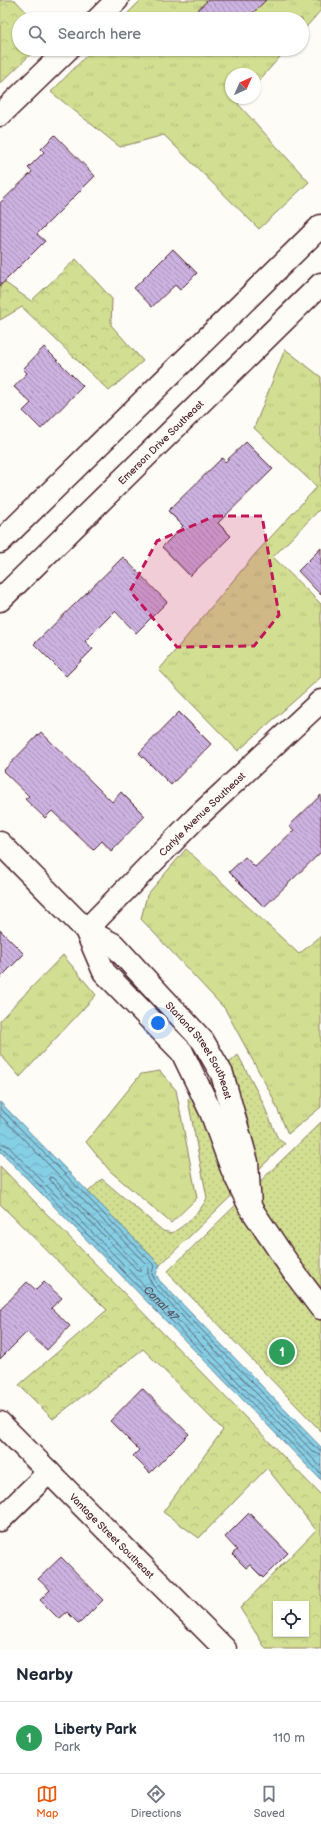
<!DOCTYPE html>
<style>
:root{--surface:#fff;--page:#f6f6f7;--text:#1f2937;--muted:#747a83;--line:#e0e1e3;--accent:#ea580c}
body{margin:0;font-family:"Balsamiq Sans",sans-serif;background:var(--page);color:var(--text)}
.controls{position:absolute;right:12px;bottom:12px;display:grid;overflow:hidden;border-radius:0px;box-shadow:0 1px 3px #0004}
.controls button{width:36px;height:36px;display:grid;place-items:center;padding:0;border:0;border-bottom:1px solid var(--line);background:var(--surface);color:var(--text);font:20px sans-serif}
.compass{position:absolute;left:225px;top:68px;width:36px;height:36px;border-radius:50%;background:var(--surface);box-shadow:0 1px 3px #0004;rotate:45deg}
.you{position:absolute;left:158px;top:1023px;width:14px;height:14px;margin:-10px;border:3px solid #fff;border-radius:50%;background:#1a73e8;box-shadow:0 0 0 6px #1a73e833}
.badge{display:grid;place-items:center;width:26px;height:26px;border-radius:50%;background:var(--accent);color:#fff;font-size:13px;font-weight:700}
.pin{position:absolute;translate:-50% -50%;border:2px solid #fff;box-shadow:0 1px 4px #0006}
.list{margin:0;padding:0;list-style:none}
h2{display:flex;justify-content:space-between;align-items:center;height:52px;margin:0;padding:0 16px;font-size:17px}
h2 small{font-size:13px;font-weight:400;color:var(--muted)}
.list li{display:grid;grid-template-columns:26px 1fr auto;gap:12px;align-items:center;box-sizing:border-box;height:72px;padding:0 16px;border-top:1px solid var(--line)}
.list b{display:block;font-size:15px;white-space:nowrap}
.list p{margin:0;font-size:13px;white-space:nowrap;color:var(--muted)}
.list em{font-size:13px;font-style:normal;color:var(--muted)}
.icon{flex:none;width:22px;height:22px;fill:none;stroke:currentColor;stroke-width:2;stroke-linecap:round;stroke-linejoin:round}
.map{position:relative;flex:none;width:321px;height:1649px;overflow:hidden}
.search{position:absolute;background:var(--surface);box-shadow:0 1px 3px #0004;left:12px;right:12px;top:12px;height:44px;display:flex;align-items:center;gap:10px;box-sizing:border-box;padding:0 14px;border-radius:22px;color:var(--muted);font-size:15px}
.sheet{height:124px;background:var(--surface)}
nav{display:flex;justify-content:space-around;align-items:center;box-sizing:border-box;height:56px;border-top:1px solid var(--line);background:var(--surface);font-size:11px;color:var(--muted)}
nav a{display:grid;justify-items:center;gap:2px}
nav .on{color:var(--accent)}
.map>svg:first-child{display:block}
.grass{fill:url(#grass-tufts);stroke:#8e7f5e}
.forest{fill:url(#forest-crowns);stroke:#8e7f5e;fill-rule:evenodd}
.park{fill:url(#park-dots);stroke:#8e7f5e}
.water{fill:url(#water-waves);stroke:#6d899b}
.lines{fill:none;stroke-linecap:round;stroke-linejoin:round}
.shore{stroke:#626575;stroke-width:1}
.building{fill:url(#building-back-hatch);stroke:#4a1f2b}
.minor-casing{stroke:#4a1f2b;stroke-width:25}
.minor{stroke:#fdfcf7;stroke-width:22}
.marked{fill:#c2185b;fill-opacity:0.2;stroke:#c2185b;stroke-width:3;stroke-dasharray:8 5;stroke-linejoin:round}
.labels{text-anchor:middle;stroke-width:3.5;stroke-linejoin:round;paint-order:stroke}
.street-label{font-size:10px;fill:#4a1f2b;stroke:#fdfcf7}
.water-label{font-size:11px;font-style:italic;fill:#5c5463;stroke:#fdfcf7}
</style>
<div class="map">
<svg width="321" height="1649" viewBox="0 0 321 1649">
<defs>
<pattern id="grass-tufts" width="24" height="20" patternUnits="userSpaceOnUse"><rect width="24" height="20" fill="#d2df92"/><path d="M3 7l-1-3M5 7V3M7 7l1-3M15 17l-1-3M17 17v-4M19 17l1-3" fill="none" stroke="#b6bf7e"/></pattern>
<pattern id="forest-crowns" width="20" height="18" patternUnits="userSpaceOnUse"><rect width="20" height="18" fill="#d2df92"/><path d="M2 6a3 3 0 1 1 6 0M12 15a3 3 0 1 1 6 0" fill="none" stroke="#b6bf7e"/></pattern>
<pattern id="park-dots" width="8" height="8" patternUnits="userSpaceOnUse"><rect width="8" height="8" fill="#d2df92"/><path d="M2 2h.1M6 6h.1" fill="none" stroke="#b6bf7e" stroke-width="1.8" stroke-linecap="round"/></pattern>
<pattern id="water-waves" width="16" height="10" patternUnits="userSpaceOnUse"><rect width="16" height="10" fill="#85cfe5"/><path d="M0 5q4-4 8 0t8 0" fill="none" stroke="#74b1c5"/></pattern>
<pattern id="building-back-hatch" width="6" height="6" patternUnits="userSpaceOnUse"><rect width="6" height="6" fill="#ccb2e0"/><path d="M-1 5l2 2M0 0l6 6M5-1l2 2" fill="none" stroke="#a890b6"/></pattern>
</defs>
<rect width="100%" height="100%" fill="#fdfcf7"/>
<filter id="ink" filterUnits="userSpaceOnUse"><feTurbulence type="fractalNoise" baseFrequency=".025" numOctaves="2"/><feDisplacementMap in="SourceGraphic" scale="8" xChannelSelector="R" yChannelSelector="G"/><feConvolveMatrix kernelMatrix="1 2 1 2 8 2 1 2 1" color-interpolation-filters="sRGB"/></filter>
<g filter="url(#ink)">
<path class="grass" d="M 141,0 L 321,0 L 321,10 L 302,32 L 302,19 L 122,19 Z
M 93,49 L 287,49 L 255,85 L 255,74 L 231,74 L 231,98 L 243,98 L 238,104 L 309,182 L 259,229 L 164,135 L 120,147 L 51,92 Z
M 285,349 L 321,377 L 321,508 L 273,557 L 321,604 L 321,677 L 238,751 L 159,670 L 256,553 L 317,487 L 254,428 Z
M 186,849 L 299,954 L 321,936 L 321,1107 L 288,1134 L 271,1094 L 225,1009 L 141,919 L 147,895 Z
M 63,955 L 96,995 L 20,1077 L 0,1054 L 0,1020 Z
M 160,1071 L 176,1090 L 197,1198 L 171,1223 L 110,1171 L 86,1142 L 141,1074 Z"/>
<path class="forest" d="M 0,0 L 15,0 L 33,19 L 19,19 L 19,49 L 36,49 L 0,84 Z
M 76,259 L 112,299 L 111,325 L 143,361 L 109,391 L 22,307 L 0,320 L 0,279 L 31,301 Z
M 0,1166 L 321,1495 L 321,1649 L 266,1649 L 240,1608 L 316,1530 L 267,1468 L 199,1538 L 163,1512 L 223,1430 L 143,1349 L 53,1419 L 19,1385 L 107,1310 L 0,1204 ZM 276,1604 L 306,1604 L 306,1634 L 276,1634 Z"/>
<path class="park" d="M 238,1055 L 261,1099 L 278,1139 L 285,1144 L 160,1265 L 88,1192 L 102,1179 L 163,1231 L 172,1233 C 185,1226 201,1211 207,1198 L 188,1100 Z
M 321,1122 L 321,1431 L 167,1272 Z"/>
<path class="water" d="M 0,1102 L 160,1265 L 156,1274 L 159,1280 L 321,1447 L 321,1480 L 0,1151 Z"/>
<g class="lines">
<g class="shore">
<path d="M 0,1108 L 154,1265 L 152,1274 L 156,1283 L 316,1448 L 321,1450"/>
<path d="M 0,1115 L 148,1266 L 148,1276 L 153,1286 L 313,1452 L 321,1455"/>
<path id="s1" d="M 0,1143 L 8,1146 L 321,1467"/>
<path d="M 0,1148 L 5,1150 L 321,1474"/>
<path d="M 50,1177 L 53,1178 L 141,1268 L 141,1271 L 138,1271 L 50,1180 Z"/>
</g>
</g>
<path class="building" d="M 208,0 L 266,0 L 247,19 L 188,19 Z
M 55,135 L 95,176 L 37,234 L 45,241 L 0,286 L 0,203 L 32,172 L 28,168 L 44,152 L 41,149 Z
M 173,249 L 197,273 L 180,290 L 175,285 L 152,307 L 134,288 Z
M 44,347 L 83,386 L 41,429 L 23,411 L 31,403 L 14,387 L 27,373 L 23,369 Z
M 246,442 L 273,469 L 218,523 L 231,536 L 190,576 L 162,547 L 183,526 L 168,511 L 222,458 L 225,462 Z
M 321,548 L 321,595 L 298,571 Z
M 123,557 L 167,602 L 136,633 L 115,611 L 85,641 L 93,649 L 66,676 L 34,644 Z
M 179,712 L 211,744 L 171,785 L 139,753 Z
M 41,732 L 112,802 L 121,792 L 145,816 L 111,851 L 102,841 L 93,850 L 52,811 L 45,818 L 25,799 L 29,796 L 3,771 Z
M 321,795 L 321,852 L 264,907 L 229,872 L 245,857 L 255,867 L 294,830 L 289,826 Z
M 0,930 L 24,954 L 0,978 Z
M 27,1282 L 36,1290 L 44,1282 L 62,1298 L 51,1308 L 70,1326 L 47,1350 L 27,1332 L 0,1359 L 0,1310 Z
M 142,1388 L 189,1434 L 150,1473 L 133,1456 L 139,1450 L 110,1421 Z
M 249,1513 L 288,1553 L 263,1578 L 250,1565 L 246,1568 L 232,1554 L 237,1550 L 225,1537 Z
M 61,1557 L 103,1600 L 79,1624 L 67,1612 L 59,1619 L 40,1600 L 50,1590 L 38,1579 Z"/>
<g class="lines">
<g class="minor-casing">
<g id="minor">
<path d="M 98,19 L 117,0"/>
<path d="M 0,115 L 68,49"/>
<path d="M 0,542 L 321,226"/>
<path id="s2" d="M 0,600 L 321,284"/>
<path id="s3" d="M 0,843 L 86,930 L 113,944 L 203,1041 L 222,1074 L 247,1162 L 250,1207"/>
<path d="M 86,930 L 104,972 L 182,1052 L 211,1112 L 232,1169 L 250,1207 L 293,1271 L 321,1308"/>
<path id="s4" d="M 86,930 L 196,818 L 321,701"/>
<path id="s5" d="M 0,1423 L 225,1649"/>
<path d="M 0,1520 L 49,1472"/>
</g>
</g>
<use href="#minor" class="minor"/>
</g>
</g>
<path class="marked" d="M 215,516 L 262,516 L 279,615 L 254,646 L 177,647 L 130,591 L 157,541 Z"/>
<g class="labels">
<g class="street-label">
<text dy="4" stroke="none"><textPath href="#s2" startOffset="225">Emerson Drive Southeast</textPath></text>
<text dy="4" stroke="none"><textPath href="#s4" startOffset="164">Carlyle Avenue Southeast</textPath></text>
<text dy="4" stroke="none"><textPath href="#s3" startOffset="291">Starland Street Southeast</textPath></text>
<text dy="4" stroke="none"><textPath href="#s5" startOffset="159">Vantage Street Southeast</textPath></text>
</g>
<g class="water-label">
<text dy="4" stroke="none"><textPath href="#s1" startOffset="228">Canal 47</textPath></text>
</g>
</g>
</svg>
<div class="controls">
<button><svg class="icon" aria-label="locate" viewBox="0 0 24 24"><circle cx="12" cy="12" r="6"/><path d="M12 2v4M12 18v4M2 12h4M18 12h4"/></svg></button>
</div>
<svg class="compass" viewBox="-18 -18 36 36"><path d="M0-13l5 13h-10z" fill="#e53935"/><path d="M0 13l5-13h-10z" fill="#747a83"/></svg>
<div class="you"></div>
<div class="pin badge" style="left:282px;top:1352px;background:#2e9e5b">1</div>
<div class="search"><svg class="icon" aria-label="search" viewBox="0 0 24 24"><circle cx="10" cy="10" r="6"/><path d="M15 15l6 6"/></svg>Search here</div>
</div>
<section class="sheet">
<h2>Nearby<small></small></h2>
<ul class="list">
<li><span class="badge" style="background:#2e9e5b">1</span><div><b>Liberty Park</b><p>Park</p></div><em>110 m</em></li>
</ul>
</section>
<nav>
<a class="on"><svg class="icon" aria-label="map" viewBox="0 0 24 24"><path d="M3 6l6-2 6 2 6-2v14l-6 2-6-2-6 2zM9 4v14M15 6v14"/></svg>Map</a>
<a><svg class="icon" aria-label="directions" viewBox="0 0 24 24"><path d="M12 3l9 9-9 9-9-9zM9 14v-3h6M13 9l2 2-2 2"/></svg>Directions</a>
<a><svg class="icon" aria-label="saved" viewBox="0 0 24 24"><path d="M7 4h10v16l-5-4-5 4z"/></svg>Saved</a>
</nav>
